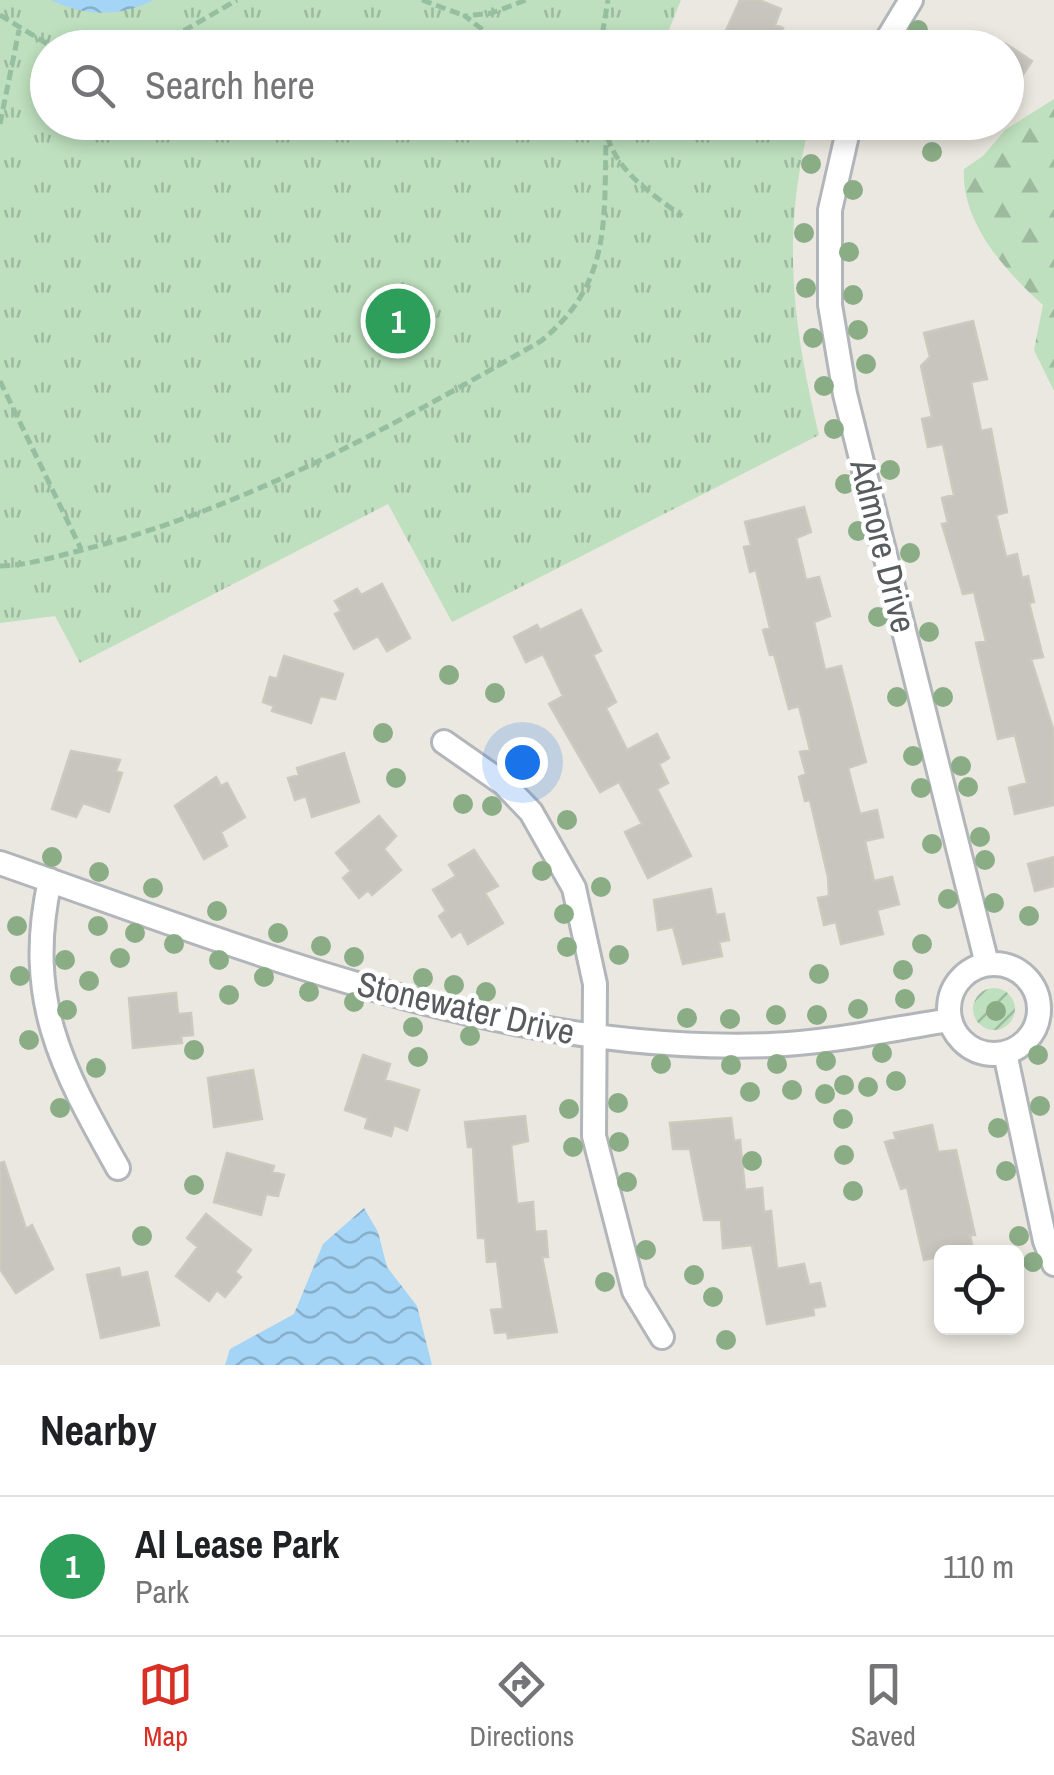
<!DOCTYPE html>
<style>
:root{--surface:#fff;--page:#f6f6f6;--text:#202124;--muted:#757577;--line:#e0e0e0;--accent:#d93025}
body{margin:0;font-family:"Archivo Narrow",sans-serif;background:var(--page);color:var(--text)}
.controls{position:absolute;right:30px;bottom:30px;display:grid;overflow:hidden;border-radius:15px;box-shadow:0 5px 15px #0003}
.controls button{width:90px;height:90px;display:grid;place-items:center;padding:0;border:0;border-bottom:2px solid var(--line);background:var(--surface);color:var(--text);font:50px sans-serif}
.you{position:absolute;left:522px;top:762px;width:35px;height:35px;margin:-25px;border:8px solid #fff;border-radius:50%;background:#1a73e8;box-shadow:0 0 0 15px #1a73e833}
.badge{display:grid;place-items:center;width:65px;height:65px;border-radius:50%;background:var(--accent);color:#fff;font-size:32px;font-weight:700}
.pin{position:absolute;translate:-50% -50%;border:5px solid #fff;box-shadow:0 2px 10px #0006}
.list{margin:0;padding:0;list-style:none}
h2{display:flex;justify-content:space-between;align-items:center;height:130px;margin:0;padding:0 40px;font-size:42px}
h2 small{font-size:32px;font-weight:400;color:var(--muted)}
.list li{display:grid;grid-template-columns:65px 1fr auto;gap:30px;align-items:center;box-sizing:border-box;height:140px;padding:0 40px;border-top:2px solid var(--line)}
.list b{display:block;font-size:38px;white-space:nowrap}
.list p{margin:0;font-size:32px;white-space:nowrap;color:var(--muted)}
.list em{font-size:32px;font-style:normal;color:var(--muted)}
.icon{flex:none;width:55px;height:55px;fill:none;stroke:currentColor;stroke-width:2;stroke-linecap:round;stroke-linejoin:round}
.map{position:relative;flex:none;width:1054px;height:1365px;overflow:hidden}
.search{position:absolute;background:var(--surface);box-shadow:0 5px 15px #0003;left:30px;right:30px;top:30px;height:110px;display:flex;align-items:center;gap:25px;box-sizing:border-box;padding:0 35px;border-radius:55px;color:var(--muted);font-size:38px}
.sheet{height:270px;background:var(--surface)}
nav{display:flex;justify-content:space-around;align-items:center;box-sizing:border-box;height:140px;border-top:2px solid var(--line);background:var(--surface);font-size:28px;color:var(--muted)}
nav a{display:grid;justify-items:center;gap:5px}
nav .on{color:var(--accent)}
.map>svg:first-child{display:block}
.forest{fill:url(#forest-firs)}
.park{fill:url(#park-tufts)}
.garden{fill:url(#garden-furrows)}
.water{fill:url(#water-waves)}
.building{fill:#c8c4be;stroke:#cec9bf;stroke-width:2.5}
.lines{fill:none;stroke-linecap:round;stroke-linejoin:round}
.street-casing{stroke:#b2b5b9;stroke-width:28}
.path{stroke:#96bea1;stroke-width:5;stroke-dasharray:10 5;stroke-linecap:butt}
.street{stroke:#fff;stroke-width:22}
.tree{fill:#8aad86}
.labels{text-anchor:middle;stroke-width:9;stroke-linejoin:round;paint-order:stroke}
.street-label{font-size:35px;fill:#585c5f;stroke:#fff}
</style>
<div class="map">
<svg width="1054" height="1365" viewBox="0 0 1054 1365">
<defs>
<pattern id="forest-firs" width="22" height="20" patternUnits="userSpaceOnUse" patternTransform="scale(2.5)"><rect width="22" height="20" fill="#bee0be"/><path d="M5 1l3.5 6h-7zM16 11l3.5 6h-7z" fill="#9db99e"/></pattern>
<pattern id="park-tufts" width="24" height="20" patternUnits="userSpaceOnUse" patternTransform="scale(2.5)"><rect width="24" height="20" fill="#bee0be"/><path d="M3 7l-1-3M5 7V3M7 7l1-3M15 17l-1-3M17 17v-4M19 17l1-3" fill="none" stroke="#9db99e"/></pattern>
<pattern id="garden-furrows" width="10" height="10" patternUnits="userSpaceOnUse" patternTransform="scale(2.5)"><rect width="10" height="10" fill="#bee0be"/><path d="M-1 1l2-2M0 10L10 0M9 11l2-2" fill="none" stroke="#9db99e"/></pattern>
<pattern id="water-waves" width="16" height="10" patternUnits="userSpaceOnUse" patternTransform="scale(2.5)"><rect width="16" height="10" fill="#a4d4f6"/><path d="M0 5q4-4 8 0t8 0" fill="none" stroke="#88afca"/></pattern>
</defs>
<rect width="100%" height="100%" fill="#eae8e0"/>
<path class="forest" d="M 1054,99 L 1054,391 L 1034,350 L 1043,305 C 1005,271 961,222 964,169 L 983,156 L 1005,130 Z"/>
<path class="park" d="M 0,0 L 681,0 L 662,47 L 48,48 L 48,122 L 797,122 L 809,126 C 781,237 793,326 819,435 L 452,622 L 388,504 L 80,663 L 55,616 L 0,623 Z"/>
<path class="garden" d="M973 1009a21 21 0 1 1 42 0a21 21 0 1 1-42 0Z"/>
<path class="water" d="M 51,0 L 154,0 C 120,17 85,17 51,0 Z
M 364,1208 L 378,1232 L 387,1267 L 417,1306 L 432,1365 L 225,1365 L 230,1349 L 294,1314 L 323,1244 Z"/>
<path class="building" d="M 740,0 L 759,0 L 781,9 L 775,25 L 783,28 L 775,48 L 718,48 Z
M 1006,44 L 1032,61 L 1006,100 Z
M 973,321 L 987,379 L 971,382 L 981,431 L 991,429 L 1007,512 L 996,515 L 1006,557 L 1017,554 L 1022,578 L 1028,576 L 1034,602 L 1029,603 L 1043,657 L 1031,659 L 1054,732 L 1054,805 L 1015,814 L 1009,788 L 1027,783 L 1015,735 L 998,739 L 976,643 L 986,641 L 974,592 L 963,594 L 942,524 L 948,523 L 942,498 L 954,495 L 943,444 L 928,447 L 922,419 L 932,417 L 921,366 L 930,357 L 924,333 Z
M 804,507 L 811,532 L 796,538 L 806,580 L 819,577 L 830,616 L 814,622 L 825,670 L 841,666 L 866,762 L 848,768 L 860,814 L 877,810 L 883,837 L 865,841 L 874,881 L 892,877 L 899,904 L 877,910 L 883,934 L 841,944 L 836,922 L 824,925 L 818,898 L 829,896 L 828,877 L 810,800 L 805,801 L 799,777 L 806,774 L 800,752 L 810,750 L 799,706 L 789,709 L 774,654 L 770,655 L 763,630 L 770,628 L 756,570 L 750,572 L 744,547 L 751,545 L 745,522 Z
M 382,584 L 410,638 L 387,651 L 378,636 L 354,649 L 335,614 L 341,611 L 335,601 L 357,589 L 361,595 Z
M 581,610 L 601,651 L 593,655 L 616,702 L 606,708 L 627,750 L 657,734 L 669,758 L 659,764 L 668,783 L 657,789 L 691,856 L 648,878 L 625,832 L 642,824 L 619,782 L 600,792 L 549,704 L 563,696 L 543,654 L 526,662 L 514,637 L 537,625 L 540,630 Z
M 284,656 L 343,674 L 335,699 L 320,696 L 311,723 L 272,711 L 274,706 L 263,702 L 270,677 L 277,679 Z
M 71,751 L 120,760 L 116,771 L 122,773 L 109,812 L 83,803 L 76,817 L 52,809 Z
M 344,753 L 359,802 L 312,817 L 306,796 L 295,800 L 288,778 L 299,775 L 297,768 Z
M 216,777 L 221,786 L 227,783 L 245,817 L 221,832 L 227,846 L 204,859 L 175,806 Z
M 379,816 L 396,836 L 384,849 L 401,870 L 372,895 L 368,890 L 359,898 L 343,878 L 351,871 L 336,853 Z
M 474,850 L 498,886 L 485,893 L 503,923 L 468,944 L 461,931 L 452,937 L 439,916 L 446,911 L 433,890 L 456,876 L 449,865 Z
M 1054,857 L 1054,886 L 1035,891 L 1028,864 Z
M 711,889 L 716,915 L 724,914 L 729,940 L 719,942 L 722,956 L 683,964 L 673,927 L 658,930 L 654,900 Z
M 176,993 L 178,1014 L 191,1013 L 193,1035 L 181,1036 L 182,1043 L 133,1048 L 129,998 Z
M 363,1055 L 390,1064 L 385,1080 L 419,1090 L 407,1130 L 394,1125 L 391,1136 L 365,1128 L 368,1118 L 345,1110 Z
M 253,1070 L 262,1119 L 214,1127 L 208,1078 Z
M 525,1116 L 528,1141 L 511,1145 L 517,1204 L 533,1202 L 535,1232 L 546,1231 L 548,1257 L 542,1257 L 557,1332 L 508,1338 L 507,1332 L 495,1333 L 491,1310 L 503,1309 L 497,1261 L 487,1262 L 485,1238 L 478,1238 L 473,1147 L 468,1147 L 465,1122 Z
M 731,1118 L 734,1141 L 740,1140 L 745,1190 L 762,1188 L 764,1212 L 771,1211 L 777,1269 L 804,1264 L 809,1285 L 820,1283 L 825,1306 L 813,1308 L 814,1315 L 767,1324 L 752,1245 L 723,1248 L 721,1220 L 704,1220 L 690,1149 L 673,1149 L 670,1123 Z
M 932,1125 L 938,1152 L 956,1150 L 975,1235 L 970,1235 L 973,1249 L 924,1260 L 907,1187 L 901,1189 L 885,1142 L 896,1139 L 894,1133 Z
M 227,1153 L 274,1166 L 272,1172 L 284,1175 L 278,1196 L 266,1194 L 261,1215 L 214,1202 Z
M 4,1162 L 26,1229 L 32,1225 L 53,1269 L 16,1293 L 0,1269 L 0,1163 Z
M 206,1214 L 251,1250 L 235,1272 L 241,1277 L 225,1297 L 217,1290 L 209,1301 L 176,1276 L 198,1247 L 187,1238 Z
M 119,1268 L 121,1278 L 147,1272 L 159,1325 L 101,1338 L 87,1275 Z"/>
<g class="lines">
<g class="street-casing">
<path id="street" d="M 882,48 L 911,0
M 850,122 L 830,210 L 830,305 L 845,394 L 987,964
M 444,742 L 504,784 L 531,812 L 574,888 L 595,984 L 594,1136 L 634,1291 L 662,1337
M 0,863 C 248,949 502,1055 770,1045 C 829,1043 891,1029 950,1020
M 50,880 C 24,999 61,1067 118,1168
M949 1009a45 45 0 1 1 90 0a45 45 0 1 1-90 0Z
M 1005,1053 L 1045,1241 L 1054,1264"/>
</g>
<path class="path" d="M 422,0 L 465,16
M 0,15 L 54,48
M 126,48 L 185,30 L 237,0
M 506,48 L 465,16 L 492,13 L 526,0
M 600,48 L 608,0
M 605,122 C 608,166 649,192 682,216
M 0,124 L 19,30
M 0,381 L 81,549
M 0,566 C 29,565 54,557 82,550 C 246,508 395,425 541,341 C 611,284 604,222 606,139 L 592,122"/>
<use href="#street" class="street"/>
</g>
<g class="tree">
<circle cx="918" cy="30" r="10"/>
<circle cx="932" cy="152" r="10"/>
<circle cx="811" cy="164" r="10"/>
<circle cx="853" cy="190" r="10"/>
<circle cx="804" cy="233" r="10"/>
<circle cx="849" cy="252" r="10"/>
<circle cx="806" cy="288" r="10"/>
<circle cx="853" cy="295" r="10"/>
<circle cx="858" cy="330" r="10"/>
<circle cx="813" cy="338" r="10"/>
<circle cx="866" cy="364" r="10"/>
<circle cx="824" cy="386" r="10"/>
<circle cx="834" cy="429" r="10"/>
<circle cx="890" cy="470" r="10"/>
<circle cx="845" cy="484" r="10"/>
<circle cx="858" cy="531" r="10"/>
<circle cx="910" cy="553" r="10"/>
<circle cx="878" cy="617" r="10"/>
<circle cx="929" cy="632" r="10"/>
<circle cx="449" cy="675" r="10"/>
<circle cx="495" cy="693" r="10"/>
<circle cx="897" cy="697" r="10"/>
<circle cx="943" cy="697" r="10"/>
<circle cx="383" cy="733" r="10"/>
<circle cx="913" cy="756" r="10"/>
<circle cx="522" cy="764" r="10"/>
<circle cx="961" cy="766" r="10"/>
<circle cx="396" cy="778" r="10"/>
<circle cx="968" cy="787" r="10"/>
<circle cx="921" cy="788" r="10"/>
<circle cx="463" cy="804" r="10"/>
<circle cx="492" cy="806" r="10"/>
<circle cx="567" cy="820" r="10"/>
<circle cx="980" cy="837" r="10"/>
<circle cx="932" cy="844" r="10"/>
<circle cx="52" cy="857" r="10"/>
<circle cx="985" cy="860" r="10"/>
<circle cx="542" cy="871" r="10"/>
<circle cx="99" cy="872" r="10"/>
<circle cx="601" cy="887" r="10"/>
<circle cx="153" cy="888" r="10"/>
<circle cx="948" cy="899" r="10"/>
<circle cx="994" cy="903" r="10"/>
<circle cx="217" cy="911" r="10"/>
<circle cx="564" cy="914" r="10"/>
<circle cx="1029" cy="916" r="10"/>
<circle cx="17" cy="926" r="10"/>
<circle cx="98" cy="926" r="10"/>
<circle cx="135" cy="933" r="10"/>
<circle cx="278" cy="933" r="10"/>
<circle cx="174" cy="944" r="10"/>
<circle cx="922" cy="944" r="10"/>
<circle cx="321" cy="946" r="10"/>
<circle cx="567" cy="947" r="10"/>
<circle cx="619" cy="955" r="10"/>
<circle cx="354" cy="957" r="10"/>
<circle cx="120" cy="958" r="10"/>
<circle cx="65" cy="960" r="10"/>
<circle cx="219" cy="960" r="10"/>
<circle cx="903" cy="970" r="10"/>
<circle cx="819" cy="974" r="10"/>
<circle cx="20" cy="976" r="10"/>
<circle cx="264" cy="977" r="10"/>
<circle cx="423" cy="978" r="10"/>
<circle cx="89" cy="981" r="10"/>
<circle cx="454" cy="985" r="10"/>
<circle cx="309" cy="992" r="10"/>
<circle cx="486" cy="992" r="10"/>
<circle cx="229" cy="995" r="10"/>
<circle cx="905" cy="999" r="10"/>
<circle cx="354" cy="1002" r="10"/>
<circle cx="858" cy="1009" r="10"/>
<circle cx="67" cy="1010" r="10"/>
<circle cx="996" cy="1011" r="10"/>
<circle cx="776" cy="1015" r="10"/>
<circle cx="817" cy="1015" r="10"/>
<circle cx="687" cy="1018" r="10"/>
<circle cx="730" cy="1019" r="10"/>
<circle cx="413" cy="1027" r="10"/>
<circle cx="470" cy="1036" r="10"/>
<circle cx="29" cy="1040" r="10"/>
<circle cx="194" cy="1050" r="10"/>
<circle cx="882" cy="1053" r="10"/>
<circle cx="1038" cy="1055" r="10"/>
<circle cx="418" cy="1057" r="10"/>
<circle cx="826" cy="1061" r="10"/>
<circle cx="661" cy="1064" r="10"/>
<circle cx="777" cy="1064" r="10"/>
<circle cx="731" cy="1065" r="10"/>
<circle cx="96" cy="1068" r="10"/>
<circle cx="896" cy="1081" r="10"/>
<circle cx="844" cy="1085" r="10"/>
<circle cx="868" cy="1087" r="10"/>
<circle cx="792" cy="1090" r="10"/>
<circle cx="750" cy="1092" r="10"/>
<circle cx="825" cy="1094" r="10"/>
<circle cx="618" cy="1103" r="10"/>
<circle cx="1040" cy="1106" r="10"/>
<circle cx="60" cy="1108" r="10"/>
<circle cx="569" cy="1109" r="10"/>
<circle cx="843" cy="1119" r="10"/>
<circle cx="998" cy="1128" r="10"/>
<circle cx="619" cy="1142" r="10"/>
<circle cx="573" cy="1147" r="10"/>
<circle cx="844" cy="1155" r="10"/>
<circle cx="752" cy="1161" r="10"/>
<circle cx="1006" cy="1171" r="10"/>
<circle cx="627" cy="1182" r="10"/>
<circle cx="194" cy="1185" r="10"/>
<circle cx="853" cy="1191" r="10"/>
<circle cx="142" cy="1236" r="10"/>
<circle cx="1019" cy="1236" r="10"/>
<circle cx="646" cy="1250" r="10"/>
<circle cx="1033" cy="1262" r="10"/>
<circle cx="694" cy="1275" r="10"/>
<circle cx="605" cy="1282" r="10"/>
<circle cx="713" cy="1297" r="10"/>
<circle cx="726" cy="1340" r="10"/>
</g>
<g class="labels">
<g class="street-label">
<text transform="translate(883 546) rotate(76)" y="12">Admore Drive</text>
<text transform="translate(466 1008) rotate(13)" y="12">Stonewater Drive</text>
</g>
</g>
</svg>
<div class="controls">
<button><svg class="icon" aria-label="locate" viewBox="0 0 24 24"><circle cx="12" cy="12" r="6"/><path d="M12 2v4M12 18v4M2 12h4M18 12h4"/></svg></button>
</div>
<div class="you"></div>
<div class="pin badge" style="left:398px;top:321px;background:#2e9e5b">1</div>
<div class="search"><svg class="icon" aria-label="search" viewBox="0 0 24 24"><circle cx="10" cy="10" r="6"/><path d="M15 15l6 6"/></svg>Search here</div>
</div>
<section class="sheet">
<h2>Nearby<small></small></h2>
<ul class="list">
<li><span class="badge" style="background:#2e9e5b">1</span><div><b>Al Lease Park</b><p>Park</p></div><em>110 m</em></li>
</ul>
</section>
<nav>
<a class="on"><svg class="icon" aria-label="map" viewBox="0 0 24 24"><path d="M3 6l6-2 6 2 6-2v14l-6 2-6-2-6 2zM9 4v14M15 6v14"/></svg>Map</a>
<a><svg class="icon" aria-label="directions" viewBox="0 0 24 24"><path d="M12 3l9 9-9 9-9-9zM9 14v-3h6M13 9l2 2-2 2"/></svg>Directions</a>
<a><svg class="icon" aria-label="saved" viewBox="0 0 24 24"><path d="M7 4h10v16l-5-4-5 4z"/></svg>Saved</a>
</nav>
